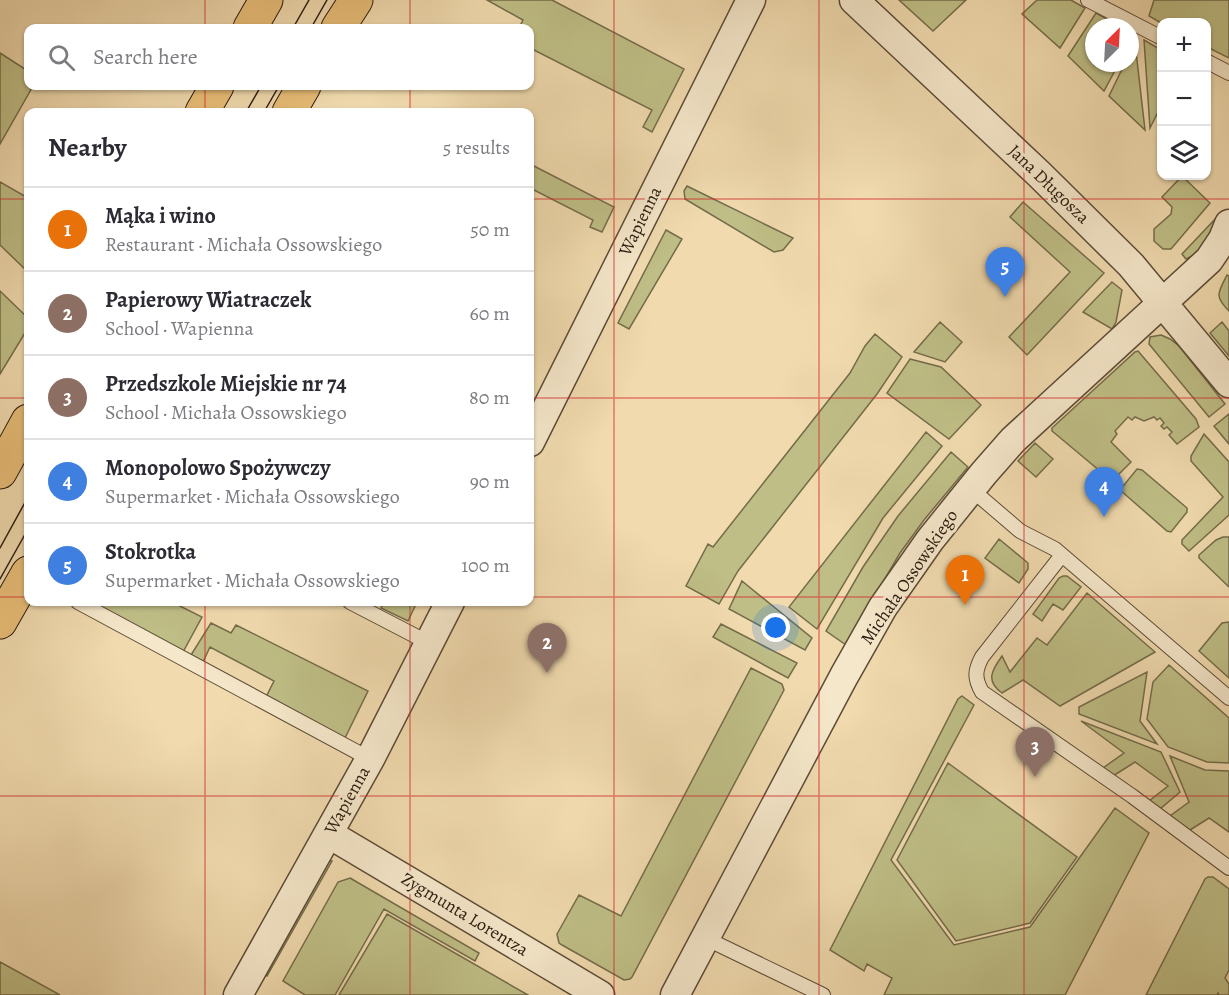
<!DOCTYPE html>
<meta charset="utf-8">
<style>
:root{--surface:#fff;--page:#f2f2f3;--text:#2b2b33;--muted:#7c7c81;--line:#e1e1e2;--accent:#7c3aed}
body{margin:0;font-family:Alegreya,serif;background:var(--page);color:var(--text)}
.controls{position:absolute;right:18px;top:18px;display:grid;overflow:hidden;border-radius:12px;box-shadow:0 2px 4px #0004}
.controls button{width:54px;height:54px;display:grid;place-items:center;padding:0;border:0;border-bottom:2px solid var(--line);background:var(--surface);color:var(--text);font:30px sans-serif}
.compass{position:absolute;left:1085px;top:18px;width:54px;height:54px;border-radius:50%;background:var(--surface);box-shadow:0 2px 4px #0004;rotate:24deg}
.you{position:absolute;left:776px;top:628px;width:21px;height:21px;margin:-15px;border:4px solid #fff;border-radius:50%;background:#1a73e8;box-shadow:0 0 0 9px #1a73e833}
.badge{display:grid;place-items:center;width:39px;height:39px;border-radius:50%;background:var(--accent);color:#fff;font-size:20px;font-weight:700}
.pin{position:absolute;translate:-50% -50px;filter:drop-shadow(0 2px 3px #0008)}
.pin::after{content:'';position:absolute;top:32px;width:21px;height:18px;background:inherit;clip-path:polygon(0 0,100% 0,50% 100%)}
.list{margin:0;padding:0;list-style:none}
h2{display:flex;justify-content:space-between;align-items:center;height:78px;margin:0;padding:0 24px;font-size:26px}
h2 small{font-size:20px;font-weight:400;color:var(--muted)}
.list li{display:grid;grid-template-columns:39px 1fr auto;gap:18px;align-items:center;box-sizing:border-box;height:84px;padding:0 24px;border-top:2px solid var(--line)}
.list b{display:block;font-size:22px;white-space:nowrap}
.list p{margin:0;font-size:20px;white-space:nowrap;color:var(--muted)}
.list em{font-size:20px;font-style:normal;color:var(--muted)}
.icon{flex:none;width:33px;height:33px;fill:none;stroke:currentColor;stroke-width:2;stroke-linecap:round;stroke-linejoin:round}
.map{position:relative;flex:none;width:1229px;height:995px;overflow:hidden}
.search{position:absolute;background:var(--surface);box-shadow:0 2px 4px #0004;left:24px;top:24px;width:510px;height:66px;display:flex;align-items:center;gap:15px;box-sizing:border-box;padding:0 21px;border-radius:12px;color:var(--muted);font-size:22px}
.panel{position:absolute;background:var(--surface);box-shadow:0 2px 4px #0004;left:24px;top:108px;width:510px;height:498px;border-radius:12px}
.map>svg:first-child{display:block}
.green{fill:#bfbe86;stroke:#746c4a;stroke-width:1.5}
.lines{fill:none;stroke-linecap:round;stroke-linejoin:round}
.service-casing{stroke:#5c4b37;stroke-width:16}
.minor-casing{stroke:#5c4b37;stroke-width:31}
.primary-casing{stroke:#2a1b0f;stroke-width:35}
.service{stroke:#f5e7ca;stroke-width:14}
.minor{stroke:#f5e7ca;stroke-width:28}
.primary{stroke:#e8bd77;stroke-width:33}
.tram{stroke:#2a1b0f;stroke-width:1.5}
.grid{fill:none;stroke:#d62828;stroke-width:1.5;stroke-opacity:0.55}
.labels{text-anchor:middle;stroke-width:6;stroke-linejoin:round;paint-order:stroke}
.street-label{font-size:18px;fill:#2a1b0f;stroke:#f5e7ca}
</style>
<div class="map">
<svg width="1229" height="995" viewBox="0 0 1229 995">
<rect width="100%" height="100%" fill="#f0daae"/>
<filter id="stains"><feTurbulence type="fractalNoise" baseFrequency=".00333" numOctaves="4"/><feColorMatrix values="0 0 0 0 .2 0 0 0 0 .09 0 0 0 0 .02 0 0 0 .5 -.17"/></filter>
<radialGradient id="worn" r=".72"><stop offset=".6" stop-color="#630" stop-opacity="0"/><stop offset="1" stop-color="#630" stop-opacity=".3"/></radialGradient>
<path class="green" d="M 487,0 L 552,0 L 684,69 L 652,132 L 643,127 L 652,110 L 530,48 L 530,28 L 519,28 L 523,20 Z
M 899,0 L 966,0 L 933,31 Z
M 1037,0 L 1071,0 L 1085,8 L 1060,48 L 1022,14 Z
M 1154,0 L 1229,0 L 1229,58 L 1207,47 L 1206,22 L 1161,23 L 1149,16 Z
M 1096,13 L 1121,27 L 1094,27 L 1094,63 L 1119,63 L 1104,91 L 1068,56 Z
M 1144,40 L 1161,50 L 1161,106 L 1150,128 Z
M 1135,43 L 1145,130 L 1109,96 L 1125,63 L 1130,63 L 1130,53 Z
M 0,53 L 28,71 L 28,86 L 33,86 L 0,144 Z
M 530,164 L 614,207 L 602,232 L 590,227 L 593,220 L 530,188 Z
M 1182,176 L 1210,203 L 1171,249 L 1163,249 L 1154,241 L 1154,229 L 1171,214 L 1172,207 L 1162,197 Z
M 0,182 L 28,198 L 28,272 L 0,245 Z
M 687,186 L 691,188 L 793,238 L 783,250 L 774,252 L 685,199 L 684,191 Z
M 1023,202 L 1104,273 L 1027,355 L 1009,337 L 1070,272 L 1010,217 Z
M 1218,216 C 1211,233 1205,251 1186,259 L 1182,254 Z
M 666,230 L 682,239 L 629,329 L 618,323 Z
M 1227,275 L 1229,276 L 1229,311 C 1214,296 1218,293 1227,275 Z
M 1112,282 L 1122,290 L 1116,322 L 1112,329 L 1083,312 Z
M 0,291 L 28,318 L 28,328 L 0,374 Z
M 940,322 L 962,342 L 945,362 L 914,352 Z
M 1222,322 L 1229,331 L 1229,356 L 1210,333 Z
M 875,334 L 902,357 L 877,394 L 738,571 L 719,604 L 686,586 L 708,544 L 713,547 L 850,373 L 865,346 Z
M 1161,335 L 1170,339 L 1179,346 L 1225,404 L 1209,417 L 1149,344 L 1150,337 Z
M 1138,351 L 1196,419 L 1199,427 L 1177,444 L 1169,435 L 1172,432 L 1167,427 L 1164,429 L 1161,426 L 1164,423 L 1160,418 L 1157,420 L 1154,417 L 1144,421 L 1135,417 L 1132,420 L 1128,417 L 1115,431 L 1117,434 L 1111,442 L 1131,462 L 1112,481 L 1052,431 L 1052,428 L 1135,352 Z
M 910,359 L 941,367 L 981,405 L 949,439 L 887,393 Z
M 1229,414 L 1229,444 L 1214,426 Z
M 926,432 L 942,446 L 883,518 L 817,629 L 789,607 Z
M 1204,434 L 1229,462 L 1229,515 L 1189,551 L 1182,544 L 1182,540 L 1223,497 L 1191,461 L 1191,456 Z
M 1035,443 L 1053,459 L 1036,477 L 1018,461 Z
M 951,452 L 968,467 L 924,520 L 900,553 L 846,645 L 826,631 L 863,567 L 898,516 Z
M 1137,469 L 1142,470 L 1187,508 L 1187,512 L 1171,532 L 1167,531 L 1120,490 Z
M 1223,537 L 1229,537 L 1229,587 L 1199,558 L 1199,555 L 1216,540 Z
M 999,539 L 1028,563 L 1028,569 L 1019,583 L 985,558 Z
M 1063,576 L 1067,576 L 1081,587 L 1063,610 L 1053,604 L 1042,621 L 1033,614 L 1059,578 Z
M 742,581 L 812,638 L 805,650 L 729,609 Z
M 1087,593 L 1155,652 L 1060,706 L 1023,680 L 1002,693 C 985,681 992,670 1002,656 L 1010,672 L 1037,638 L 1047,645 Z
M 90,602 L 172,602 L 202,617 L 183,652 Z
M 384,602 L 417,602 L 408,621 L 381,608 Z
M 1229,622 L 1229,678 L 1199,651 L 1222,623 Z
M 211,623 L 231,633 L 236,625 L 368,691 L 344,740 L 266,697 L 274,681 L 210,647 L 203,662 L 191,655 Z
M 721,624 L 797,663 L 788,678 L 713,637 Z
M 1169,665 L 1229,718 L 1229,763 L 1207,762 L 1168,747 L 1147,719 L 1153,682 Z
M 751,668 L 782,684 L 784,690 L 632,977 L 630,979 L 624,980 L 562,945 L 559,943 L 557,934 L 579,895 L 621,916 Z
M 1147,672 L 1140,721 L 1157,744 L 1079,714 L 1079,707 Z
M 962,696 L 974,705 L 891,860 L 954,945 L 1030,927 L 1115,808 L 1149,833 L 1065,995 L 884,995 L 892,978 L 867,964 L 864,971 L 830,950 L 958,699 Z
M 1081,721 L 1161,752 L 1180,792 L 1160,809 L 1149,801 L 1168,786 L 1135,762 L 1113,776 L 1103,768 L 1124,753 Z
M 1170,756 L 1205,770 L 1229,771 L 1229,832 L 1209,818 L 1190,830 L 1170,816 L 1189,802 Z
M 948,763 L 1077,857 L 1030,923 L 956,941 L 897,860 Z
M 328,861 L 332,861 L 267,976 L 261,973 Z
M 1208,877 L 1213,877 L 1229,889 L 1229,970 L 1225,978 L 1229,984 L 1229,995 L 1219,995 L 1218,993 L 1217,995 L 1146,995 L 1205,879 Z
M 350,878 L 479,953 L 475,961 L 384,909 L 335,995 L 305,995 L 283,981 L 338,882 Z
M 387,914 L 528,995 L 339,995 Z
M 0,962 L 60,995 L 0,995 Z"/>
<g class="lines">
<g class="service-casing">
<path id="service" d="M 1088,0 L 1162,38
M 1206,61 L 1229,73
M 971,489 L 1020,531 L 1055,549 L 1229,698
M 1062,555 L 982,657 C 975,670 974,678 982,692 L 1132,796 L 1229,868
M 78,602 L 370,759
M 350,602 L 429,643
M 705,938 L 823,995"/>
</g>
<g class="minor-casing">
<path id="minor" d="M 854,0 L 1039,174 L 1131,265 L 1229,383
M 530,442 L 751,0
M 329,834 L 600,995
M 238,995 L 370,759 L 450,602
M 675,995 L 844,676 L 883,607 L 930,540 L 984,473 L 1013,440 L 1209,260 L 1223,239 L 1229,224"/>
</g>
<g class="primary-casing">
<path id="primary" d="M 250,28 L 266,0
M 338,28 L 356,0
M 202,112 L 217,86
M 289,112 L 304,86
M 0,472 L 28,421
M 0,622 L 28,573"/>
</g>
<use href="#service" class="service"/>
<use href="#minor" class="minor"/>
<use href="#primary" class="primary"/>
<path class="tram" d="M 293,28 L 309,0
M 311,28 L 327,0
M 246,112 L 261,86
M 264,112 L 279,86
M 0,548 L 28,497
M 0,579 L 28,529"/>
</g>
<path class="grid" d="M 205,0 L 205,28M 410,0 L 410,28M 614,0 L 614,995M 819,0 L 819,995M 1024,0 L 1024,995M 205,86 L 205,112M 410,86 L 410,112M 0,199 L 28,199M 530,199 L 1229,199M 0,398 L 28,398M 530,398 L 1229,398M 0,597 L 28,597M 530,597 L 1229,597M 205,602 L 205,995M 410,602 L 410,995M 0,796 L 1229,796"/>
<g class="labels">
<g class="street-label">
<text transform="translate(1049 184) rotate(44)" y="6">Jana Długosza</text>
<text transform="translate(640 221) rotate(-64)" y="6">Wapienna</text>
<text transform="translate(909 577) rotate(-56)" y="6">Michała Ossowskiego</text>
<text transform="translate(347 800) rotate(-61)" y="6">Wapienna</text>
<text transform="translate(465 914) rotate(31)" y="6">Zygmunta Lorentza</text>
</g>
</g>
<rect width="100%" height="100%" filter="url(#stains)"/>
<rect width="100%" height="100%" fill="url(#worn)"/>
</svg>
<div class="controls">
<button>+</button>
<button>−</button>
<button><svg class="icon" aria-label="layers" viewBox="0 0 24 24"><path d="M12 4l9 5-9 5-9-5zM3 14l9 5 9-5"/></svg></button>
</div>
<svg class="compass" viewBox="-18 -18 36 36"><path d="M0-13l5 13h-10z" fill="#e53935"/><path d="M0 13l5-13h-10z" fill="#7c7c81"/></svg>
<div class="you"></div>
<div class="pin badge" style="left:965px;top:605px;background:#e8710a">1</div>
<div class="pin badge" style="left:547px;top:673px;background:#8d6e63">2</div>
<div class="pin badge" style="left:1035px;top:777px;background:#8d6e63">3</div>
<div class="pin badge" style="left:1104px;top:517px;background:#3f7fe0">4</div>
<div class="pin badge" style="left:1005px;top:297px;background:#3f7fe0">5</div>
<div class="search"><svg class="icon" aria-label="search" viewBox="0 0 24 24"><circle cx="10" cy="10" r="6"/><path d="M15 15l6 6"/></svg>Search here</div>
<section class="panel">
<h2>Nearby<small>5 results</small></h2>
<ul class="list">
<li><span class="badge" style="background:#e8710a">1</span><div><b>Mąka i wino</b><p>Restaurant · Michała Ossowskiego</p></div><em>50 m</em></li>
<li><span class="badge" style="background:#8d6e63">2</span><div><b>Papierowy Wiatraczek</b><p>School · Wapienna</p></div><em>60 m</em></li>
<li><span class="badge" style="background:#8d6e63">3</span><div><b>Przedszkole Miejskie nr 74</b><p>School · Michała Ossowskiego</p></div><em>80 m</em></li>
<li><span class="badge" style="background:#3f7fe0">4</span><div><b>Monopolowo Spożywczy</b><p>Supermarket · Michała Ossowskiego</p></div><em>90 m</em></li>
<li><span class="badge" style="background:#3f7fe0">5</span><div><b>Stokrotka</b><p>Supermarket · Michała Ossowskiego</p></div><em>100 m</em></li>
</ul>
</section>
</div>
